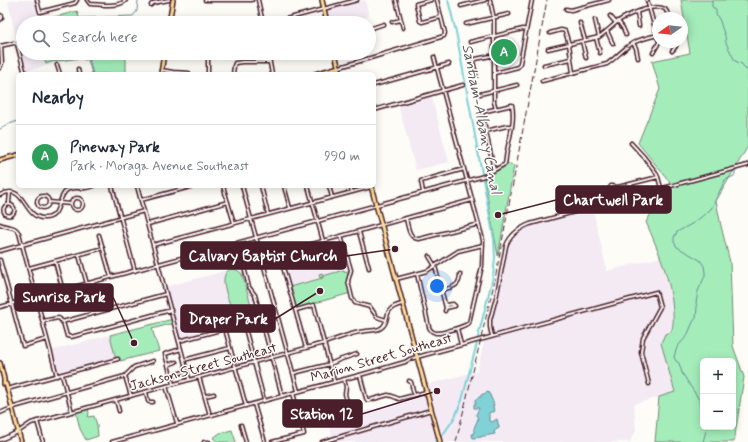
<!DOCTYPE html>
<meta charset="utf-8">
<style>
:root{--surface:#fff;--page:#f2f2f3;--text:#1f2937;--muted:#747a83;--line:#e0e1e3;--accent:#2563eb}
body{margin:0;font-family:Mynerve,sans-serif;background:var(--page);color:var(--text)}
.controls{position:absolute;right:12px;bottom:12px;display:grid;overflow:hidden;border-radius:6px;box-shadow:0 2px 10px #0003}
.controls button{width:36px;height:36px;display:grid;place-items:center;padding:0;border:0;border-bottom:1px solid var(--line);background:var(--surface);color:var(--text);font:20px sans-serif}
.compass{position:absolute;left:652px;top:12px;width:36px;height:36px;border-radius:50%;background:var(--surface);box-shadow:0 2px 10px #0003;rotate:256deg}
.you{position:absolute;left:437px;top:286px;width:14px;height:14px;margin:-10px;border:3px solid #fff;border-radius:50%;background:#1a73e8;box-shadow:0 0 0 6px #1a73e833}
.badge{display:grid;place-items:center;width:26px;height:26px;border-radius:50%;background:var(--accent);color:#fff;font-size:13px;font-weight:700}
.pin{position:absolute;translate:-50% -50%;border:2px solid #fff;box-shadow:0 1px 4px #0006}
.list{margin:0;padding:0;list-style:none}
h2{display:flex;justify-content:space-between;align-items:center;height:52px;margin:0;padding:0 16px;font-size:17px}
h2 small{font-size:13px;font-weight:400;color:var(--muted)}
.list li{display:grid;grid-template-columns:26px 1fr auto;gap:12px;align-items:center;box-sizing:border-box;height:64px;padding:0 16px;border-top:1px solid var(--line)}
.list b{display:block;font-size:15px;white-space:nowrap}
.list p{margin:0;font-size:13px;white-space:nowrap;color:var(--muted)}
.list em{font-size:13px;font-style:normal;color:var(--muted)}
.icon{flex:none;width:22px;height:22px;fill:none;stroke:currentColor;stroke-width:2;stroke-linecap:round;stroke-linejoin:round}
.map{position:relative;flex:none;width:748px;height:442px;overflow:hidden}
.search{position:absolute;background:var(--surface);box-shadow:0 2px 10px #0003;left:16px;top:16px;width:360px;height:44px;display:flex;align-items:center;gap:10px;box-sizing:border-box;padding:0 14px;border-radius:22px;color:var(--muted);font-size:15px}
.panel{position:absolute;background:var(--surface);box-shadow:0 2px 10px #0003;left:16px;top:72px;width:360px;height:116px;border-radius:6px}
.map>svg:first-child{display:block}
.built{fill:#f3eaf4}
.green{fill:#a4edbb;stroke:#778673;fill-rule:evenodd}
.water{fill:#80d2d6;stroke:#6a8a92}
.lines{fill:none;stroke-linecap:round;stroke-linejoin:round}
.stream{stroke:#6a8a92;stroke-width:1}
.canal{stroke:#80d2d6;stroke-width:2}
.minor-casing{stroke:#4a1f2b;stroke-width:5}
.major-casing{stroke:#4a1f2b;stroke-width:6}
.minor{stroke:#fdfcf7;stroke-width:2}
.major{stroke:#fcde96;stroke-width:3}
.rail{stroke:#4a1f2b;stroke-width:1;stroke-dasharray:6 3;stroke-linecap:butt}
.labels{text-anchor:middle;stroke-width:3;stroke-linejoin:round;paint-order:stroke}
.street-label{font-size:14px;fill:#4a1f2b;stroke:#fdfcf7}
.water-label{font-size:15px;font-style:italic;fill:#5a555e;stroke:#fdfcf7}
.leader{fill:none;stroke:#4a1f2b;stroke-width:1.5}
.callout-dot{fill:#4a1f2b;stroke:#fdfcf7;stroke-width:1.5}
.callout{fill:#4a1f2b;stroke:#4a1f2b;stroke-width:1.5}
.callout-label{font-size:15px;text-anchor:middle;font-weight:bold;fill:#fff}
</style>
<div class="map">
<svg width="748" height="442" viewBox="0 0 748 442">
<rect width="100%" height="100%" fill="#fdfcf7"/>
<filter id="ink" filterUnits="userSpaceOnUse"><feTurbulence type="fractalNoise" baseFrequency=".025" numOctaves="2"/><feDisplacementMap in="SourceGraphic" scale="8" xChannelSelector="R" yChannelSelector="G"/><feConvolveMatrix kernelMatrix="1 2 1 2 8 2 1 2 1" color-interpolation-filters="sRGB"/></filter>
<g filter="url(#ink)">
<path class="built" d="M 14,0 L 35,0 L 41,23 L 23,23 L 23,53 L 49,53 L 52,64 L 26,71 L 20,45 L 17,42 L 8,2 Z
M 365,0 L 369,16 L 343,23 L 330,23 L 327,12 L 328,10 Z
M 431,95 L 449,162 L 416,170 L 398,104 Z
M 593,210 L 607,271 L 661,257 L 672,298 L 673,326 L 671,332 L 671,378 L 675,393 L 634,404 L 636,430 L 630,442 L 317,442 L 332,435 L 325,408 L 337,404 L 341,418 L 428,394 L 426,385 L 477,371 L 508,243 L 514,233 L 524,227 Z
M 341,236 L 351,270 L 289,287 L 279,253 Z
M 243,265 L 249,287 L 254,293 L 261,319 L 179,341 L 164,287 L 214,274 Z
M 110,335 L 116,360 L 57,376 L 50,351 Z"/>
<path class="green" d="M 681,0 L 748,0 L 748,146 L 716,201 L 721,226 L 730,262 L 733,346 L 744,377 L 734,442 L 655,442 L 659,397 L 675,392 L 661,343 L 665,334 L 671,332 C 674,325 673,318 673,311 C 671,279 658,250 646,222 L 670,182 L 638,143 L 660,89 L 652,61 L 690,53 ZM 703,361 L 733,361 L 733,427 L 703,427 Z
M 77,11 L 81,23 L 41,23 L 41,21 Z
M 514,42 L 511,58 L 496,61 L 496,46 Z
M 42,53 L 126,53 L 126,74 L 93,74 L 89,59 L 85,60 L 81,58 L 51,62 L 46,64 Z
M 507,164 L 514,166 L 498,256 L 484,178 Z
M 232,269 L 237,270 L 242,274 L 253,312 L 250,313 L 249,308 C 245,314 237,315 232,309 C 229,303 221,281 225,275 C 226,271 229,270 232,269 Z
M 344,270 L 345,272 L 351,270 L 348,281 L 351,293 L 315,303 L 314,305 L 296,310 L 289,287 L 323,278 L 323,276 L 320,278 L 319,274 L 322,273 L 323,276 Z
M 173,319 L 174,323 L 152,329 L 159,351 L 124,360 L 120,361 L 119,359 L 116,360 L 110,335 Z
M 88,409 L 89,413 L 88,417 L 94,416 L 97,425 L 98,436 L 86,440 L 80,429 L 76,412 Z
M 232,430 L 236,442 L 218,442 L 213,438 L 220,433 Z"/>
<path class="water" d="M 488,392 C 491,396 492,400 494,405 L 493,406 L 494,412 L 490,412 L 489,413 L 489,421 L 492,422 L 497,419 L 499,427 L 499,428 L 494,431 L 495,434 L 484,436 L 483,436 L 481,437 L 473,438 L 472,435 L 474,432 C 473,427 477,423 478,418 L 476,415 L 479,408 L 474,408 L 474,404 L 476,404 L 475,402 L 476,399 L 479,397 L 481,397 L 481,395 Z"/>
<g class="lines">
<path class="stream" d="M 712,0 L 712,7 L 716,9 L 716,14 L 720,21 L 722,28 L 725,36 L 726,43 L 735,61 L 742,64 L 745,69 L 748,70
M 70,23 L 75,19 L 81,18 L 133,16 L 137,11 L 138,0
M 86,53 L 92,74
M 0,129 L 9,124 L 18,121
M 740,166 L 748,162
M 703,411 L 700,401 L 682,373 L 679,363 L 676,361 L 674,357 L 676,350 L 678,346 L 687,336 L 693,322 L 696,318 L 697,307 L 696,303 L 698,291 L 705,276 L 705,272 L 704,266 L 700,260 L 677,247 L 674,242 L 674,237 L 677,232 L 695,222 L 711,209 L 725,180 L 734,176 L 737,169
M 703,442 L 707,427"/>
<path class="canal" d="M 448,0 L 456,32 L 494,239 L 495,258 L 493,277 L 478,337
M 442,436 L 455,417 L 462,400 L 477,343
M 436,442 L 436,441"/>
<g class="minor-casing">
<path id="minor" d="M 37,0 L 40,12 L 75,3 L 77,0
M 87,0 L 90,4 C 100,4 119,8 126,0
M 205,0 L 252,0
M 258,0 L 263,23
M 396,0 L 403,28
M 431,0 L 416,4 L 420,21 L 422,22 L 441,17
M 490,0 L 494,19 L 494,102 L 496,109
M 647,0 L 658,39
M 151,5 L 153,3 L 169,0
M 461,6 L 485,0
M 566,9 L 571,10 L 609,0
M 637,12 L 639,26
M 0,15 L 2,16 L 2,18 L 0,20
M 610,16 L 616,23
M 152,20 L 153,23
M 595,20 L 599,37
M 618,21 L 623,28 L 626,35
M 392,22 L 401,20
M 271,23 L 357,0
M 580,23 L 585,40
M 466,24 L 509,14
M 369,29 L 384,24
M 607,31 L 613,44
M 550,33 L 561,30 L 565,31 L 569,44 L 573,73
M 596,38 L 600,53
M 582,41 L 586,58
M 470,42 L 523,29 L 526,30
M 633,43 L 636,48 L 638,58
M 0,46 L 14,43 L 17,44 L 25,74
M 548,49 L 599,37 C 606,32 611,27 617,22 C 627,15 653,3 665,9 L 671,18
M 672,51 C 675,48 677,46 677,42
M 268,53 L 272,74
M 653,53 L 658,44 L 659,42
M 57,65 L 60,74
M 544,65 L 571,59
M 340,67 L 444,36 L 445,33 L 437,0
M 0,68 L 2,63 L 1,46
M 78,69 L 79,74
M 161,70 L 173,72 L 189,73
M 495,73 L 518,67 L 520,63 L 532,0
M 208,74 L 208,53
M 233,74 L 234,66 L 235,63 L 242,62 L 270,62
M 476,75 L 473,61 L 476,59 L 495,55
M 542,81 L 607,64 C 616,58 623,49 633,43 C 640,39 649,37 658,35
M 374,85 L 449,64
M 480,94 L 517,85
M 374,110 L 463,85
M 486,131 L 507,126 L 511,126
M 631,143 L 644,157 L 655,171 L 658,177
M 112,186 L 135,271
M 137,186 L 189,379
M 223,186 L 234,223
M 242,186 L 298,391
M 261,186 L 268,214
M 284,186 L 290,208
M 308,186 L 323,241
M 329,186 L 332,197
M 350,186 L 352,192
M 423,192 L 421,181 L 464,169
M 0,195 C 25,182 23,216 42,218 C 62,220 56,198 67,190 C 73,186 79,189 85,188 C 88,188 91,187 94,186
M37 202a6 6 0 1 1 12 0a6 6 0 1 1-12 0Z
M71 204a6 6 0 1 1 12 0a6 6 0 1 1-12 0Z
M 141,200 L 194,186
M 49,202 L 71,204
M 9,203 L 10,192
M 606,204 C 606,196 606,192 611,186 L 618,187 L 658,177 L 661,188
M3.5 210a5.5 5.5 0 1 1 11 0a5.5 5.5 0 1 1-11 0Z
M 406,218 C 408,227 409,239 419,239 L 479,224
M 0,224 C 7,228 15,225 19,233 L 57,376
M 148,224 L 228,202
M 359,232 L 369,268
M 99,235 L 111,277
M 341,236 L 351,270 L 348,281 L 352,298 L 355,303 L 370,307 L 377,317 L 386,320
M 153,245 L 371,187
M 0,251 L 144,211
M 279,253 L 306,348
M 79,255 L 87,284
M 429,256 L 435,266 L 446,308
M 0,260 L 23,346 L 47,339
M 55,261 L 63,291
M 29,268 L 103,248
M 417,274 L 429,327 C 430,330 432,332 436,333 C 441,334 465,326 469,323 L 482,266 L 483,240 L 434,57
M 396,279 L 427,271 L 458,251 L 483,245
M 93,282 L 96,294 L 98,296
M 442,290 C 452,287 460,287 460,274
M 0,307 L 484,176 L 505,164 C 506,160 506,155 507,151 C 510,136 515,120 512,105 L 482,112 L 494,170
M 296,310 L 314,305 L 334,381
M 445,311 L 446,308 L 455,306 L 453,304 L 446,305
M 43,321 L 58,318 L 60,319 L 62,322 L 166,294
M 63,322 L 67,336 L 71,337 L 171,310
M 244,324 L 264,400
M 457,328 L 461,345
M 225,329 L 246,406
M 492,336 L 490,327 L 490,320 L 497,294 L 506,246 C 510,235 520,228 530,224 L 748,165
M 179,341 L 277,315
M 181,349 L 165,354 L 171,376 L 187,371
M 184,360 L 230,348
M 168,365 L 176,362
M 294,373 L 330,364 L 339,360 L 357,354
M 62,375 L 72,412
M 360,375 L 366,398 L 367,400 L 370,400 L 388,395 L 392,396 L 399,399 L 403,398 L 426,392
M 125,376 L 131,396
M 171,376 L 173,384
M 199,377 L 210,415
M 344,379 L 346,387 L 345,394 L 348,406
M 409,381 L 411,382 L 414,395
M 166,386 L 177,423
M 7,389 L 118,359
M 146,392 L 148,401 L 149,402 L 153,402
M 205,396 L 214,394
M 282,396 L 255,295 L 249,287 L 243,263 L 472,200
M 116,400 L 119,411
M 254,404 L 265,442
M 0,413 L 14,407 L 125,376 L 134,367 L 153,361
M 37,421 L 43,442
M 241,425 L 246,442
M 0,440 L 18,432 L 31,423 L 324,343 C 338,339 352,332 366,331 C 372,330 377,331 381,328 C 392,321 380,309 402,304
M 112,442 L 367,373 L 405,362 L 410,359 L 417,357 L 656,292 L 660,307 L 643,338 L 641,352 L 649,384
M 204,442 L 209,442
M 272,442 L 304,434 L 293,393
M 322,442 L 431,410"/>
</g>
<g class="major-casing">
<path id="major" d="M 322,0 L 327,23
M 169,23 L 173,0
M 335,53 L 340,74
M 161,74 L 164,53
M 315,74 L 339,67
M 0,160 L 18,155
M 371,186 L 440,442
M 0,363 L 4,379
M 4,379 L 4,384 L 6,384 L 21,442"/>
</g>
<use href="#minor" class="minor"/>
<use href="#major" class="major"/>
<path class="rail" d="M 456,442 L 495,280 L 547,0"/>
</g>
</g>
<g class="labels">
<g class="street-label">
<text transform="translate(381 357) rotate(-16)" y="5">Marion Street Southeast</text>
<text transform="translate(203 366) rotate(-15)" y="5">Jackson Street Southeast</text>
</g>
<g class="water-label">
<text transform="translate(482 119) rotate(79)" y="5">Santiam-Albany Canal</text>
</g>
</g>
<path class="leader" d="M498 215L556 200M395 249L346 256M134 343L113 297M320 291L275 319M437 391L362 414"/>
<g class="callout-dot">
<circle cx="498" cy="215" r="4"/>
<circle cx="395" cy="249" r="4"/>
<circle cx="134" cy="343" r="4"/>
<circle cx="320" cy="291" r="4"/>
<circle cx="437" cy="391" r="4"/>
</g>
<g class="callout">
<rect x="556" y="186" width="115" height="27" rx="4"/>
<rect x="181" y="242" width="165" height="27" rx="4"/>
<rect x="15" y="284" width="98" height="27" rx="4"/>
<rect x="181" y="305" width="94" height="27" rx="4"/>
<rect x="283" y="400" width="79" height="27" rx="4"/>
</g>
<g class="callout-label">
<text x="613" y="205">Chartwell Park</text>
<text x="263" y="261">Calvary Baptist Church</text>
<text x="64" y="302">Sunrise Park</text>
<text x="228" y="324">Draper Park</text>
<text x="322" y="419">Station 12</text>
</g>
</svg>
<div class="controls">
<button>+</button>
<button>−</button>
</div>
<svg class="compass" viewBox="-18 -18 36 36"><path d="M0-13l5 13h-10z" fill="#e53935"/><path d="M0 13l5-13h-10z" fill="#747a83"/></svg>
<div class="you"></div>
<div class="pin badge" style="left:504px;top:52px;background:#2e9e5b">A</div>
<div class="search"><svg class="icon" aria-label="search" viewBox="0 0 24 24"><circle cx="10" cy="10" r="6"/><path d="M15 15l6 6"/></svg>Search here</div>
<section class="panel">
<h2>Nearby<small></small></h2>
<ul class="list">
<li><span class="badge" style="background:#2e9e5b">A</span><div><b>Pineway Park</b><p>Park · Moraga Avenue Southeast</p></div><em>990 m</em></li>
</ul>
</section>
</div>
